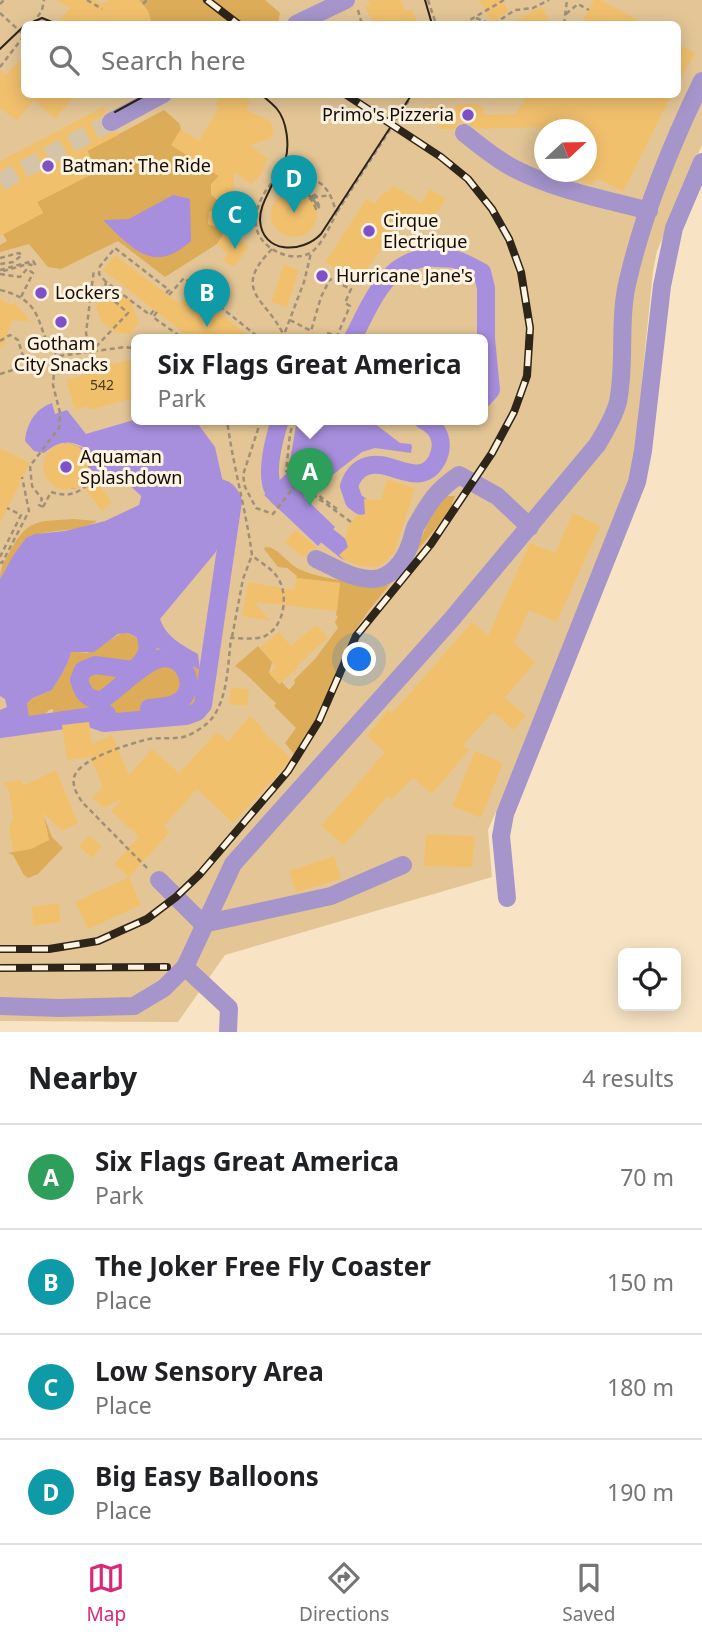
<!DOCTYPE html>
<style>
:root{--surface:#fff;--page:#f2f2f2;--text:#202124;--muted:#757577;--line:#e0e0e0;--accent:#db2777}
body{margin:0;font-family:"Noto Sans",sans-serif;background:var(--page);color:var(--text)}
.controls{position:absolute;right:21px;bottom:21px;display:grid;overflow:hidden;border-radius:10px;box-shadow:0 4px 18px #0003}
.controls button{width:63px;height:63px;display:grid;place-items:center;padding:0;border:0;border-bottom:2px solid var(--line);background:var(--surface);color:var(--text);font:35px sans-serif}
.compass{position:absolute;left:534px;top:119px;width:63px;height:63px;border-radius:50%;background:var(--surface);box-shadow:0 4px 18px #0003;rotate:68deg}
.you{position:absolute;left:360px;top:660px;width:24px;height:24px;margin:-18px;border:5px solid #fff;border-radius:50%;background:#1a73e8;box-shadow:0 0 0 10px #1a73e833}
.badge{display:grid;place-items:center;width:46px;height:46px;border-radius:50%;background:var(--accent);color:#fff;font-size:23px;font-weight:700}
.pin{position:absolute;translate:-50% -58px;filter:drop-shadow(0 2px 4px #0008)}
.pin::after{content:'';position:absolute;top:37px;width:24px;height:21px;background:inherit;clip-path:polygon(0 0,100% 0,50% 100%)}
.popup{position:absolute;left:131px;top:334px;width:357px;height:91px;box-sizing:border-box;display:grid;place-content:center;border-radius:10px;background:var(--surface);filter:drop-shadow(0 2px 5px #0005);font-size:23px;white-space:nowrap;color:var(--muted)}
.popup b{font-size:26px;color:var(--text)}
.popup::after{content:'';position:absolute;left:50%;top:100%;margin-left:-14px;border:14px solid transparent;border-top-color:var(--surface)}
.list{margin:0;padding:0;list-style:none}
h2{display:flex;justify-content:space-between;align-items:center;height:91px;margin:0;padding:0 28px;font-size:30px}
h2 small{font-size:23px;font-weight:400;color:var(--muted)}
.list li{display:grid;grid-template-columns:46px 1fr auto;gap:21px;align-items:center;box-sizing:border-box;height:105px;padding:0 28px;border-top:2px solid var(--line)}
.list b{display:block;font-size:26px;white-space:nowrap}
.list p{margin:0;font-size:23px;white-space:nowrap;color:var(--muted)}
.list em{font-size:23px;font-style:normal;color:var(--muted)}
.icon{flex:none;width:38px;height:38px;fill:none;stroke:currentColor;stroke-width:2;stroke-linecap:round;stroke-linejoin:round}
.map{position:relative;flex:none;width:702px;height:1032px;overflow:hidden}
.search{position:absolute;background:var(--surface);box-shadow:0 4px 18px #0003;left:21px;right:21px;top:21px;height:77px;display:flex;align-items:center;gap:18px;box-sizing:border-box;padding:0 24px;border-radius:10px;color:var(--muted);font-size:26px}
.sheet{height:511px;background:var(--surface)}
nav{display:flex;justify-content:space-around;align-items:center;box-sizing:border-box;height:98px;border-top:2px solid var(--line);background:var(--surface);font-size:19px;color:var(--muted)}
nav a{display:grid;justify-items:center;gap:4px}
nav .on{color:var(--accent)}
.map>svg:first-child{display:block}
.green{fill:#e4c696;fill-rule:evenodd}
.forest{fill:#dcac58}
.water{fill:#a88fde}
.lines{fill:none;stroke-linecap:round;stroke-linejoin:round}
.canal{stroke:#a88fde;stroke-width:18}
.building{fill:#f1c06d}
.minor-tunnel{stroke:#d6c4a8;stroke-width:18;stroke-dasharray:18 9;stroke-linecap:butt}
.path{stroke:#9e9079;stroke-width:2.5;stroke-dasharray:5 3.5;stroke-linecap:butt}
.minor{stroke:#a595cb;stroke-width:18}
.tram{stroke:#2d251a;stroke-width:2}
.rail-casing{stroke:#2d251a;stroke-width:8}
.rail{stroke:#fef3e0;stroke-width:5;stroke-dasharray:16;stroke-linecap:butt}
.poi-dot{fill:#7f51c9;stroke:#fef3e0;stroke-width:2.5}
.labels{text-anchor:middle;stroke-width:6;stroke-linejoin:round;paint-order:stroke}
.number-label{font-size:14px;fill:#4a391e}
.poi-label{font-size:18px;fill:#120c03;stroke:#fef3e0;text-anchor:start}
</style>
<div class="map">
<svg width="702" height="1032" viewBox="0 0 702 1032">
<rect width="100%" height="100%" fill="#f8e4c5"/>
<path class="green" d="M 0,0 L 702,0 L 702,145 L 657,251 L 653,271 L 633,469 L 513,773 L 488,830 L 492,877 L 225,955 L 178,1022 L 0,1021 ZM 24,24 L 678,24 L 678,94 L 24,94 ZM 544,130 L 586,130 L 586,172 L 544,172 ZM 137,340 L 483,340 L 483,420 L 137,420 Z"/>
<path class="forest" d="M 139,0 L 265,0 L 280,13 L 278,23 L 275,24 L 150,24 L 148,11 Z
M 164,110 L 179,123 L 181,129 L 172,145 L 219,176 L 211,185 L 211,194 L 218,201 L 229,197 L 225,205 L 209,212 L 209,224 L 226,230 L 217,244 L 165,277 L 118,241 L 61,269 L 48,267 L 29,244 L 0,252 L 0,245 L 7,241 L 3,234 L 43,213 L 37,202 L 98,171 L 87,151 Z
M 444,496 L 455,496 L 452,504 L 454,506 L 369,610 L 351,637 L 313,725 L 294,754 L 285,743 L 296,728 L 274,706 L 276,703 C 261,691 251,676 235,666 L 258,646 L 272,662 L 269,673 L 279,684 L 282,682 L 289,690 L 295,683 L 294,680 L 315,659 L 338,628 L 335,622 L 338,617 L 336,615 L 340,583 L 296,578 L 297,576 L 287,568 L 278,567 L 264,549 L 265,547 C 278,546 288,565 301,570 C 327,581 360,582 388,585 L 420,541 L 437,502 Z
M 74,519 L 97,521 C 80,532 57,529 38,534 C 23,538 7,566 0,579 C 0,568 4,562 9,553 C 28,517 38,522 74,519 Z
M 122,633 L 127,633 L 204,672 C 203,693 204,706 182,713 L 97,719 L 47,726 L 47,720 L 54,719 L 53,709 L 49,710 L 41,718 L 28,718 L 27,703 L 33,698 L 52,690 C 59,678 68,666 71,651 L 87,653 Z
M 45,819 L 52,837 L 63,848 L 38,874 L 28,878 L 24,875 L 13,855 L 8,853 L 34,848 L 33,844 L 49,840 L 45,822 L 37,822 Z"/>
<path class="water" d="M 173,195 L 190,199 L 191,241 C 154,275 132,249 103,220 L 129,219 Z
M 52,403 L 55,414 L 67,410 L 86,434 L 137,419 L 195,420 L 215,447 L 232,522 L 215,553 L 160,619 C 166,637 182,645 198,654 L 200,670 L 128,633 L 118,634 L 94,652 L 71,652 C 68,666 59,678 52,690 L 33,698 L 27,703 L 31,732 L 13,733 L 0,723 L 0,710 L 7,707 L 5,699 L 0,696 L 0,579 L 13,556 L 26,538 L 35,534 L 65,531 L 105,521 L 139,505 L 144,486 L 134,466 C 127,465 119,464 111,461 C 83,452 73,429 44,453 L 34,451 L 25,441 C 27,423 35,409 52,403 Z
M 297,420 L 370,420 L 400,443 L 411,444 L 412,447 L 411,453 L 375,448 L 362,452 L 304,497 L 335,527 L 318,546 L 264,495 L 288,472 Z"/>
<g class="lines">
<path class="canal" d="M 352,340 C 371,303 388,255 436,258 C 442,258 451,258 457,260 C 466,263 474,268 482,272 L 486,288 L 486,339 L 491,390 L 483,399
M 280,420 C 274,439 266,468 272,487 C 275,495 281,499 287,504
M 67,452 L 84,458 L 120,450
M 72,480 C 92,469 98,466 122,466 L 150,492
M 361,506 L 354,501 L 349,486 C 352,477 357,469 367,466 C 390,458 420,491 437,460 C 440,454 442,447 440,439 C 438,429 431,424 423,420
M 309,521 L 346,551
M 141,620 C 148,643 154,653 133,670 L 95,665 L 83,670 L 79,680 C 83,693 87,700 102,700 C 119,688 136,670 154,661 C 184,646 205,695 171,705 C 164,707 156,707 149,708
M 95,720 L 104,723 L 186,716 L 197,712 L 203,705 L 233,501 C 227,486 217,485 203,492
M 0,729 L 107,714"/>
</g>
<path class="building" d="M 57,0 L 95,0 L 102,4 L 110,0 L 138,0 L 148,11 L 152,24 L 57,24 L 70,8 Z
M 368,0 L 401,0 L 406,11 L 411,9 L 418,24 L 374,24 L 365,7 L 370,4 Z
M 479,0 L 502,0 L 509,11 L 492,22 Z
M 594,0 L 601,0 L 645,24 L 581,24 Z
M 541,6 L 552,24 L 511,24 Z
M 677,43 L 695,53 L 677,85 Z
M 24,56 L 24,94 L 76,94 L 55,119 L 34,100 L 17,121 L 0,108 L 0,70 L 6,75 Z
M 221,94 L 240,94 L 251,102 L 246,110 L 270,121 L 274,131 L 270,139 L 250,145 L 268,159 L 260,176 L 251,184 L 234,172 L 234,194 L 221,203 L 211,194 L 211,184 L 219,176 L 171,145 L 181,129 L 199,141 L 219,107 L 215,104 Z
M 528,94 L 672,94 L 623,192 L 596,178 L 592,185 L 579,181 L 586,172 L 586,130 L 540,130 L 540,127 L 477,129 L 465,122 L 459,123 L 454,129 L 438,129 L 440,126 L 423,113 L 429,106 L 435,106 L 449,116 L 459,104 L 476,104 L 483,108 L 484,115 L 516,114 Z
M 103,107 L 106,112 L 100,121 L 101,128 L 106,132 L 117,132 L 118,135 L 87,151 L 98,171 L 37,202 L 43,213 L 0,236 L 0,161 Z
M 393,185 L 421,203 L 430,189 L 446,199 L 428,225 L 406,212 L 360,280 L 340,268 L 338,270 L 325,262 L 367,198 L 375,204 L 382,194 L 388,192 Z
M271 214a23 23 0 1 1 46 0a23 23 0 1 1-46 0Z
M 225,205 L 226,230 L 208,224 L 209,212 Z
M 226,230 L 249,246 L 234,267 L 223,260 L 228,253 L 217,244 Z
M 115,255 L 180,304 L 191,291 L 254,340 L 193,340 L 103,270 Z
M 284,264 L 299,270 L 287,307 L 271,302 Z
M 104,296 L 130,298 L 139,323 L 130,334 L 116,333 L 101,321 L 96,307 Z
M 0,299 L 11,305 L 15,303 L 31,322 L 12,320 L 3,348 L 0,347 Z
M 129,360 L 130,362 L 137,360 L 137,397 L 90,410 L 89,406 L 75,410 L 66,380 L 94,372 L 93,369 Z
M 68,443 L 79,447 L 88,457 L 91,475 L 112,502 L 102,511 L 83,487 L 64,490 L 53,486 L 45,477 L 43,465 L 46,453 L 56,445 Z
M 0,448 L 30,463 L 0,523 Z
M 387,479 L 415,488 L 395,551 L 384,563 L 376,567 L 360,566 L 343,559 L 339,555 L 348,547 L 345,538 L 349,525 L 356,516 L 365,514 L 364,499 L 381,500 Z
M 573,513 L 600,526 L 557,622 L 529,610 L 514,643 L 535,662 L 505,698 L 526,716 L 513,730 L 493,712 L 462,746 L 470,749 L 432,794 L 413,778 L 392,799 L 388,796 L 344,845 L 321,826 L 385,752 L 367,736 L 388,710 L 392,713 L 411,692 L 472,622 L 488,636 L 530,543 L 555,553 Z
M 295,530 L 318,548 L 309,550 L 305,558 L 285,543 Z
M 296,578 L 340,583 L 337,611 L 254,602 L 271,621 L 242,616 L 248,582 L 294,590 Z
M 316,625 L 328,638 L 296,666 L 298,668 L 282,682 L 277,682 L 269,673 L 276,667 L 260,647 L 279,632 L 291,646 Z
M 231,688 L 249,689 L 247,706 L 229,704 Z
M 250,716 L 263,728 L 261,730 L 292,759 L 233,823 L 197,789 L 164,826 L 170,832 L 129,877 L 114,864 L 139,837 L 111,811 L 123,798 L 104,808 L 92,798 L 103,787 L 99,777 L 90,757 L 67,760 L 62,725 L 89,722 L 92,744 L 112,735 L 129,775 L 152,749 L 179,773 L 217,732 L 228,741 Z
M 475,751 L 503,763 L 481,818 L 452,806 Z
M 56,770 L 78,823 L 62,831 L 43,813 L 49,840 L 31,849 L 13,852 L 9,827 L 13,819 L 9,790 L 2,783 L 22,780 L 23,786 Z
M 426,834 L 475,836 L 472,867 L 424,866 Z
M 89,835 L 102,846 L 92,858 L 79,846 Z
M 334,856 L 341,879 L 296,892 L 289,871 Z
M 129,877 L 141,905 L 88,929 L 75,902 Z
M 59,903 L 61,922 L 33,926 L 32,907 Z"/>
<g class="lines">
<path class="minor-tunnel" d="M 0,182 L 111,122"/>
<path class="path" d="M 87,0 L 102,9
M 428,0 L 436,24
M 0,4 L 4,0
M 143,4 L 147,0
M 358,10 L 361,21 L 365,24
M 0,13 L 24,35
M 566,14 L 578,4 L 589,10
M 476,18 L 491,24
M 33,24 L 42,10 L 44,0
M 463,24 L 504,0
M 494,24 L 515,10 L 533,8 L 549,0
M 564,24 L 567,0
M 0,67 L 24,36
M 525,94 L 527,96
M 295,173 C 320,177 332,190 336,214 C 330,226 323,242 313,251 C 296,264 266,252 258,233 C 252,219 258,204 265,192 C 273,179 279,175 295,173 Z
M 294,192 C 305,191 312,198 316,209 C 318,198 305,192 293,189 C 307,187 313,199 320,209 C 316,194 306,189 293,185 L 308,188 L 317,197 L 331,195
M 337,212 L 413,94
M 272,249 C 230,292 267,298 284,336
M 0,258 L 19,253 L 22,255 L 13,262 L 0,264
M 0,270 L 33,261 L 35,264 L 35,266 L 28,264 L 0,272
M 0,274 L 20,277 L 27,269 L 33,273 L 21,297
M 106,282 L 99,274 L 100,266 L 115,248 L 169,290 L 166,293
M 0,290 C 51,302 32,334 59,356 L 125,347 L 137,349
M 169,295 L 184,278 L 262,340
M 157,312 L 153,317 L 185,340
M 290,320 L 311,331 L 321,297 L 330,279 L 351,289 L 345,303 L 350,306 L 337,336 L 327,333 L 325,338 L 327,340
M 282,340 L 304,282 L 311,253
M 0,341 L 10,335 L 18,340 L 26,366
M 90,353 L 128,313 L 104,292 L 106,282 L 150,315 L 154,310
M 90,353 L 86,333 L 94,269
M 0,374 L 59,356
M 261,420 L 243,475 L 245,487 L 256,508 L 273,514 L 297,483 L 351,522
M 294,420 L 290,434 L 286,471 L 337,509
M 43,507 L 39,505 L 42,499 L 32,486 L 30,466 L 59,428 L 60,413 L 53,385 L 54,372 L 59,358
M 43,507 L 51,492 C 71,498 78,493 93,480 L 89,465
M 0,557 L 21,515 L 7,508
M 0,562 L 2,563 L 29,511 L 22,477
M 232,637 L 243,579 L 252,555
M 147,868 L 83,803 C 78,796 72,787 74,778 C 77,759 132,743 149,739 C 161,737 175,740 187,736 C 196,732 207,725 213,717 C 228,696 228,663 231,638 C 241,638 255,640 265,636 C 286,626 290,589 274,573 C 268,566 259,562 252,555 C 246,510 233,466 227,420"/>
<path class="minor" d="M 296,24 L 346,0
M 111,122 L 163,94
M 464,133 C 480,146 496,159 513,168 C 555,190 604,199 649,211
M 316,559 C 334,567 352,579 372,579 C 391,579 405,560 410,544 C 413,537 413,530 417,524 C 430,501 437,490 459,475 L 497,496 L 530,527
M 159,880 L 203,924 L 331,896 L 403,865
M 507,898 L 501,836 L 505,814 L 637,482 L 643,451 L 662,286 L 674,228 L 702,162
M 185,967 L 229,1008 L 228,1032
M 0,1006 L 60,1008 L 134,1006 L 164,988 L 185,967 L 233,864 L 451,620 L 597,445 C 605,432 614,417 618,402 C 626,362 618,320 628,280 C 644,211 671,145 702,81"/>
<path class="tram" d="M 425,0 L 432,24
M 28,24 L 42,18 L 57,24
M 0,49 L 24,26
M 261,94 C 266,99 273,104 277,109 C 287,121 290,146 285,161 C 282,171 274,180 270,189 C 265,200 260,208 260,220 C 262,254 302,254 321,234 L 412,94
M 115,112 L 148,94"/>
<g class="rail-casing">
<path id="rail" d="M 207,0 L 238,24
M 0,949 L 49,949 L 98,941 L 147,919 L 176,897 L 200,874 L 288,771 L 319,721 L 356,636 L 431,544 L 492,453 L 514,412 L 527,376 L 530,328 L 521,272 L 509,239 L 492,209 L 468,179 L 441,157 L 345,94
M 0,968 L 167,967"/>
</g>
<use href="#rail" class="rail"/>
</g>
<g class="poi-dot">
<circle cx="468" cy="115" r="7"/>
<circle cx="48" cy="166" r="7"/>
<circle cx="369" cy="231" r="7"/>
<circle cx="322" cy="276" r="7"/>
<circle cx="41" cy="293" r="7"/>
<circle cx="61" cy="322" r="7"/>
<circle cx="66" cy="467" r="7"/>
</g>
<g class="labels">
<g class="number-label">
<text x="102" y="390">542</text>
</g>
<g class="poi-label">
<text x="454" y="121" text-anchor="end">Primo's Pizzeria</text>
<text x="62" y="172">Batman: The Ride</text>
<text x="383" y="227">Cirque<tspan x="383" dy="21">Electrique</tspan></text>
<text x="336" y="282">Hurricane Jane's</text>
<text x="55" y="299">Lockers</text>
<text x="61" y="350" text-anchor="middle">Gotham<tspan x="61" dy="21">City Snacks</tspan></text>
<text x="80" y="463">Aquaman<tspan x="80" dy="21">Splashdown</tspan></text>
</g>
</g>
</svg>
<div class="controls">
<button><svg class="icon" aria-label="locate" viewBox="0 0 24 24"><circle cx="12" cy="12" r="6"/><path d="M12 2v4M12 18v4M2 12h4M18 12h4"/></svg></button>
</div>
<svg class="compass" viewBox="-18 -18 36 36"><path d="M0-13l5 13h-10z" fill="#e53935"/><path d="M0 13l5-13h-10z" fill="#757577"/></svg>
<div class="you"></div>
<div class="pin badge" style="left:310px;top:506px;background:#2e9e5b">A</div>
<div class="popup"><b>Six Flags Great America</b>Park</div>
<div class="pin badge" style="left:207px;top:327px;background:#0f9aa8">B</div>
<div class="pin badge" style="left:235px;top:249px;background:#0f9aa8">C</div>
<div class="pin badge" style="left:294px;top:213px;background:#0f9aa8">D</div>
<div class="search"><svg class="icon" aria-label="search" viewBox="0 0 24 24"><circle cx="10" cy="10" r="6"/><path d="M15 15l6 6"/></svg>Search here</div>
</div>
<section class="sheet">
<h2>Nearby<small>4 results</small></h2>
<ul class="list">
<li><span class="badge" style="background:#2e9e5b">A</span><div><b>Six Flags Great America</b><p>Park</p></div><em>70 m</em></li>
<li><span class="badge" style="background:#0f9aa8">B</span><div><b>The Joker Free Fly Coaster</b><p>Place</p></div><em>150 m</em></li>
<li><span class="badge" style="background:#0f9aa8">C</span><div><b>Low Sensory Area</b><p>Place</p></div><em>180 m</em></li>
<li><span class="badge" style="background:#0f9aa8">D</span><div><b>Big Easy Balloons</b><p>Place</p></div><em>190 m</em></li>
</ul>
</section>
<nav>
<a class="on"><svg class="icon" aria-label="map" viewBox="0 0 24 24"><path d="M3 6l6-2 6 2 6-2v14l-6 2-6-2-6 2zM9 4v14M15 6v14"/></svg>Map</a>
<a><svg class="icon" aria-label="directions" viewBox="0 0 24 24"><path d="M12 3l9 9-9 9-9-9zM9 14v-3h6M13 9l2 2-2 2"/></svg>Directions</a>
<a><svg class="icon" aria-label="saved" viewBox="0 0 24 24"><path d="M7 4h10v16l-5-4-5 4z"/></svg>Saved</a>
</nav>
